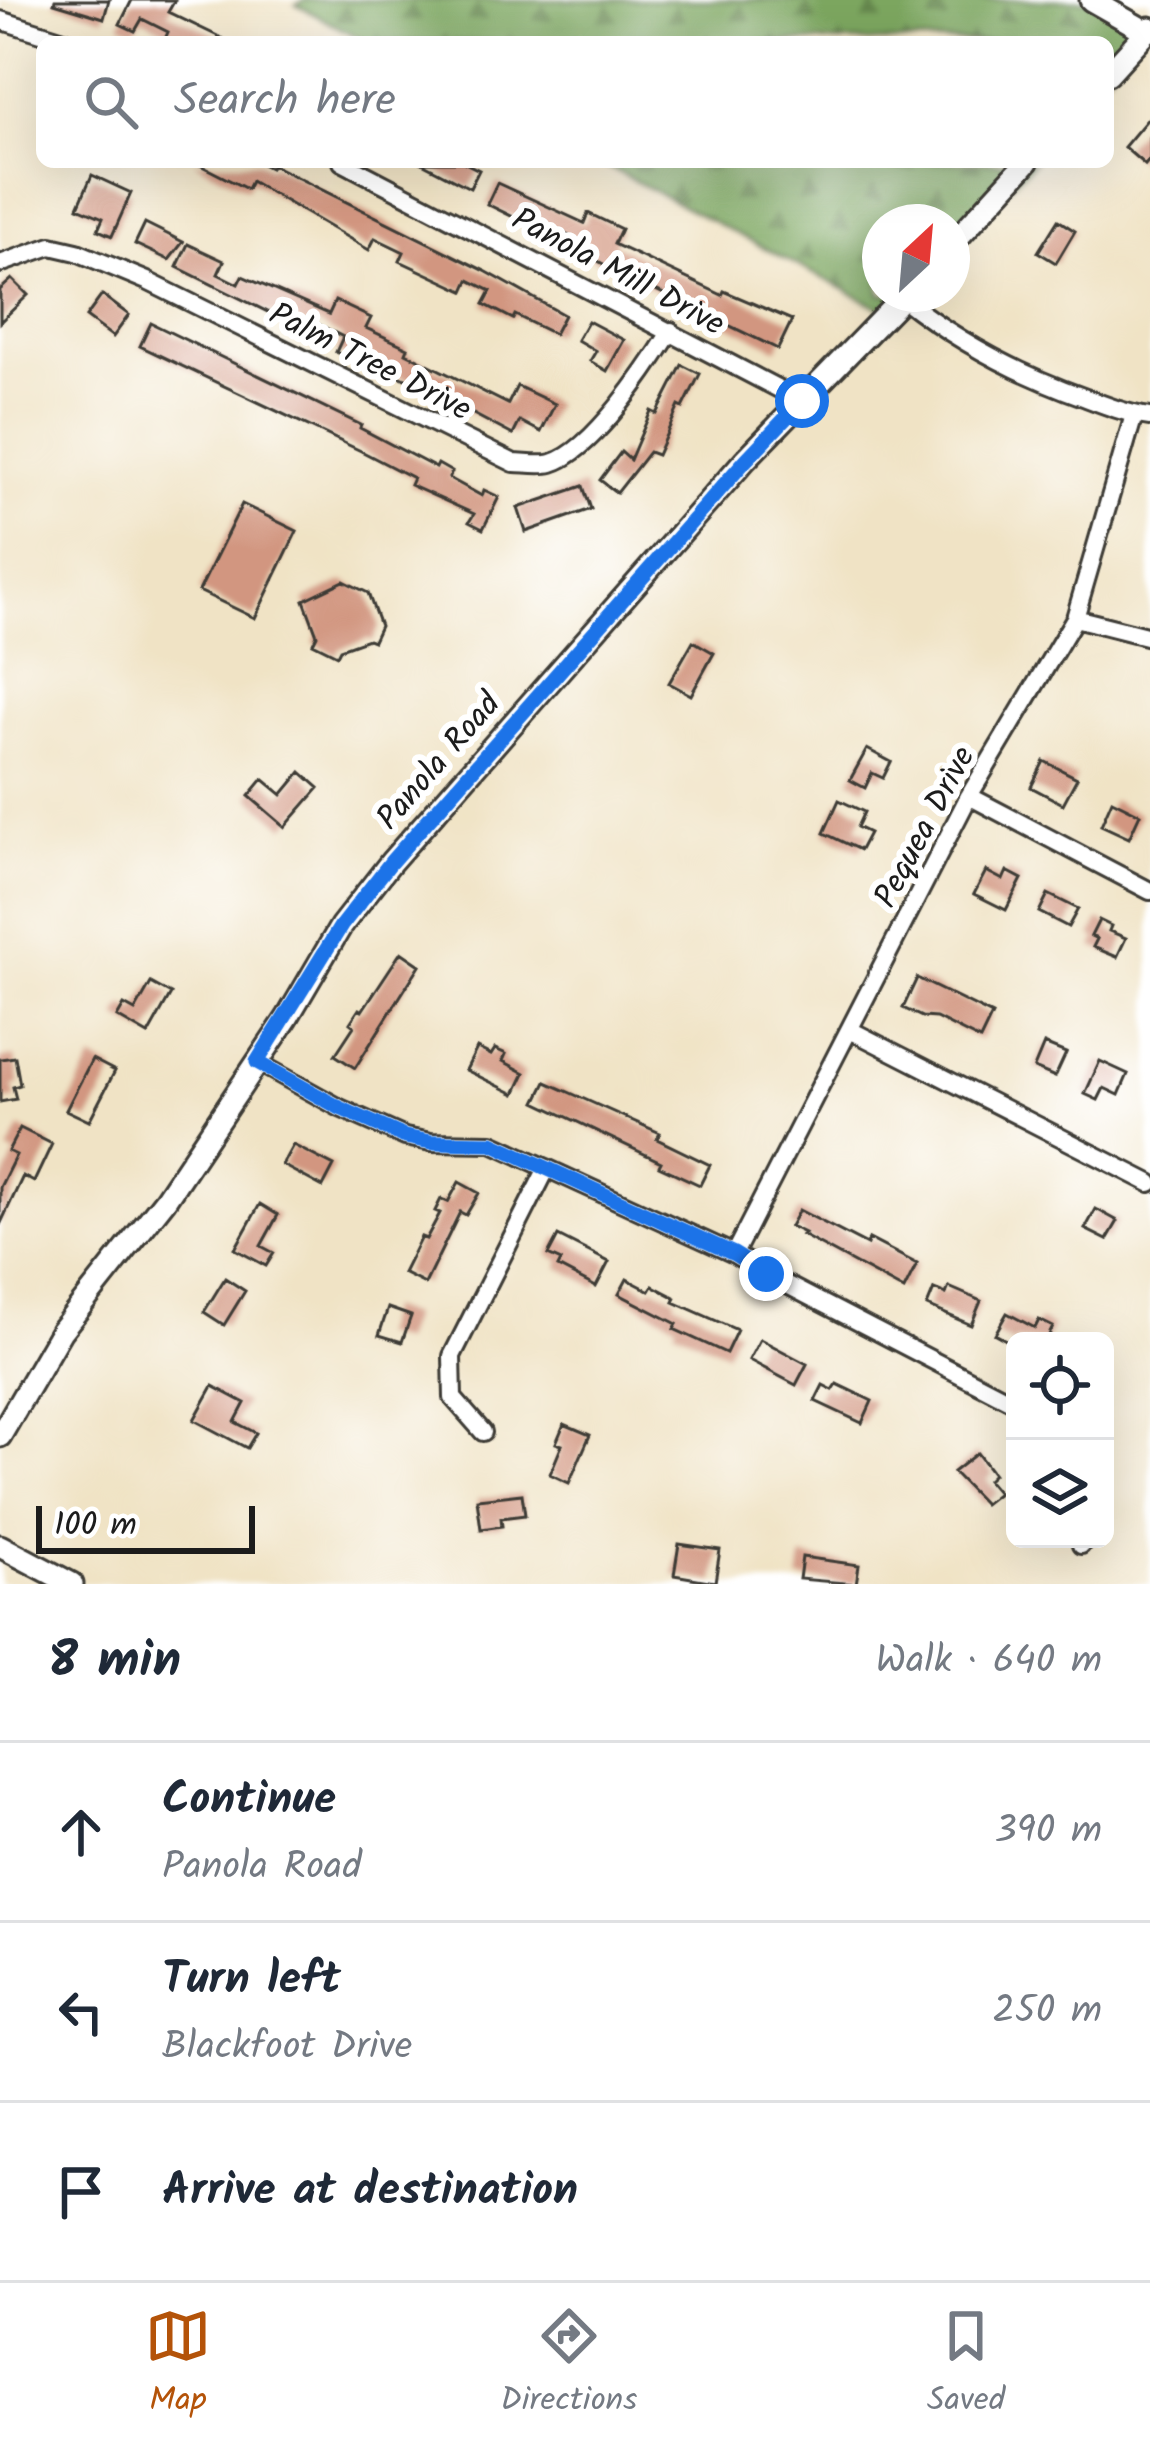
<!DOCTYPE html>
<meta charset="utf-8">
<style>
:root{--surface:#fff;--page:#f6f6f7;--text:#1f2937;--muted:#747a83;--line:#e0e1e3;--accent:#b45309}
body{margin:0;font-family:Kalam,sans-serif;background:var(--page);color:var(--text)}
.controls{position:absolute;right:36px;bottom:36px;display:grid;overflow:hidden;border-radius:18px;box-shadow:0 12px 48px #0002}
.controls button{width:108px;height:108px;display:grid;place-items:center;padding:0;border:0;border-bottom:3px solid var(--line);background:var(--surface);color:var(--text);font:60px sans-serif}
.compass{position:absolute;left:862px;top:204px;width:108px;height:108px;border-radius:50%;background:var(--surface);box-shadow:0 12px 48px #0002;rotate:26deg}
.scale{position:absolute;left:36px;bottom:30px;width:219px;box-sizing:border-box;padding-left:12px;border:6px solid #1c1c1c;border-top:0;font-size:33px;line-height:42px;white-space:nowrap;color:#1c1c1c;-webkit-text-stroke:9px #fff;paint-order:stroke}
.stop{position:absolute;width:36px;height:36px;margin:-27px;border:9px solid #1a73e8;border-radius:50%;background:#fff}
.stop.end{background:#1a73e8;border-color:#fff;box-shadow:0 3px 12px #0008}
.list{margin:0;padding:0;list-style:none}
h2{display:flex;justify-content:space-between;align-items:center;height:156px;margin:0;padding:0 48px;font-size:51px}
h2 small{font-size:39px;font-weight:400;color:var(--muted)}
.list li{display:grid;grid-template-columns:78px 1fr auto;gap:36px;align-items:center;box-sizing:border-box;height:180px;padding:0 48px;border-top:3px solid var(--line)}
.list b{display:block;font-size:45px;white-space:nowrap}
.list p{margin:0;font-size:39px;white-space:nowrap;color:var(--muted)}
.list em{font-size:39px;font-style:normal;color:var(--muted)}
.icon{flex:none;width:66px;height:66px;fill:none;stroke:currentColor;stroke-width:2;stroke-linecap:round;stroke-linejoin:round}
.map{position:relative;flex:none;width:1150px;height:1584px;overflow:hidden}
.search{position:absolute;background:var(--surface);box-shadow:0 12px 48px #0002;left:36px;right:36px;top:36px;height:132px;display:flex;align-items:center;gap:30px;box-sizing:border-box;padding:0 42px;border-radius:18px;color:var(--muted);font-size:45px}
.sheet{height:696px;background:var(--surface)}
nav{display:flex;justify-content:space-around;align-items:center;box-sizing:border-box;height:168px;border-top:3px solid var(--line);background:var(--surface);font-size:33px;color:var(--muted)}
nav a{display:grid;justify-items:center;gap:6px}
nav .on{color:var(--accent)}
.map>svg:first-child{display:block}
.forest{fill:url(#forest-firs);stroke:#4c613d;stroke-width:3}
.building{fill:#d29680}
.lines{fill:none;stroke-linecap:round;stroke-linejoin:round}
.minor-casing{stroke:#3c3a35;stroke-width:22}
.tertiary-casing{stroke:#3c3a35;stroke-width:27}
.secondary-casing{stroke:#3c3a35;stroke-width:27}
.minor{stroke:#fff;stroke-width:16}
.tertiary{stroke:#fff;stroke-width:21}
.secondary{stroke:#fff;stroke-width:21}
.route{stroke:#1a73e8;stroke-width:15}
.labels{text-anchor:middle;stroke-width:12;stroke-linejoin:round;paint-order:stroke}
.street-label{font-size:33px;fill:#1c1c1c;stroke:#fff}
</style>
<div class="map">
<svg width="1150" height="1584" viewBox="0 0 1150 1584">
<defs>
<pattern id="forest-firs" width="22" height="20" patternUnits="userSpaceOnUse" patternTransform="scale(3)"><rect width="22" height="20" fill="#7ca65e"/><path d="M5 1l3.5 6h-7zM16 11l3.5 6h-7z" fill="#65864d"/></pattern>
</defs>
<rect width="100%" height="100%" fill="#fff"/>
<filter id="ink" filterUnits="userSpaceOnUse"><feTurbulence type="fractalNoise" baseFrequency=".00833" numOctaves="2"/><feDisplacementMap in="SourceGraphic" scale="24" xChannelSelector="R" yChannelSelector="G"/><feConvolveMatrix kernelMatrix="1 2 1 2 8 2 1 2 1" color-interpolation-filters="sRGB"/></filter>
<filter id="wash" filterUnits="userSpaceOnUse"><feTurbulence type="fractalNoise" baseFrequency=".004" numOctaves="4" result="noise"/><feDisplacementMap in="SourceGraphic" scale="48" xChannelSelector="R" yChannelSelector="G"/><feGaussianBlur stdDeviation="2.7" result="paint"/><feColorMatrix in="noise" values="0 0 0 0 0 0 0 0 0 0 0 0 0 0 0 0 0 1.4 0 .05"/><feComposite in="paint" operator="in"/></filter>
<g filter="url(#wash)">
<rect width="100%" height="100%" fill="#f0e3c5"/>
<path class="forest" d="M 305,0 L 1113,0 L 1150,17 L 1150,24 L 1108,74 L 1108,42 L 367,42 L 296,5 Z
M 598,162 L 1034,162 L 952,244 L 952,222 L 880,222 L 880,294 L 901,294 L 884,310 Z"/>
<g id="blocks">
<path class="building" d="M 55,0 L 109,0 L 104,18 L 54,3 Z
M 132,0 L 175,0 L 168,12 L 230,42 L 171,42 L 165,39 L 168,32 L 142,19 L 135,31 L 120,24 Z
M 1150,116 L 1150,159 L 1145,165 L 1124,147 Z
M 194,162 L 258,162 L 270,168 L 272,165 L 487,272 L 564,315 L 554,334 L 515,315 L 513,319 L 484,304 L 491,291 L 469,280 L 464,291 L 400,261 L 404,252 L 375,238 L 369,250 L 251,181 L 247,189 Z
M 420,162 L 463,162 L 479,170 L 470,188 Z
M 92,175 L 131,193 L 112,236 L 98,230 L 103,218 L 78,207 Z
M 497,183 L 584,223 L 588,213 L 621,229 L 614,244 L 722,295 L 724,291 L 792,320 L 778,349 L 616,271 L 589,256 L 593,248 L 561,232 L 558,239 L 487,204 Z
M 1058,220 L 1075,231 L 1056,263 L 1038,252 Z
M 145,223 L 183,242 L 169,260 L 135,244 Z
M 188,244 L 224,261 L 218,274 L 238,284 L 242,276 L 329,314 L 335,301 L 371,318 L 366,328 L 408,348 L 406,353 L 508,404 L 517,386 L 555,404 L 541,432 L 520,421 L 513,435 L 462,408 L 464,404 L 380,368 L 383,362 L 356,349 L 351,359 L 336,352 L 343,337 L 312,321 L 309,327 L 294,320 L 292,324 L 177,267 Z
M 12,279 L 28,295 L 0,322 L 0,290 Z
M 102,295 L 129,315 L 113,337 L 86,317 Z
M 588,321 L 624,340 L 607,371 L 590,361 L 596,351 L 577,340 Z
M 151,323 L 361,425 L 360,428 L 436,468 L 438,464 L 452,472 L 449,478 L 482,496 L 484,490 L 499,497 L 483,529 L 469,522 L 474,514 L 410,485 L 413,478 L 361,451 L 140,346 Z
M 682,365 L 700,374 L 683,408 L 679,406 L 657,455 L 649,452 L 617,493 L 600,480 L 621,452 L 630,460 L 651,411 L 657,414 Z
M 583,486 L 591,509 L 526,532 L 518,508 Z
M 242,504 L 297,531 L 255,618 L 199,591 Z
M 344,581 L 368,593 L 380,626 L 373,641 L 368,639 L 340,649 L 337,655 L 313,643 L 317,635 L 304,600 Z
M 693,641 L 714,653 L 691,695 L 669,683 Z
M 867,749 L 891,762 L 883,778 L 872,773 L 865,788 L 850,780 Z
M 1044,761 L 1077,778 L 1063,804 L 1031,787 Z
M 301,772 L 319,788 L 285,827 L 249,796 L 263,779 L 282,795 Z
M 839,800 L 864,812 L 857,827 L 869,833 L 860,850 L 824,833 Z
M 1112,800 L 1140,814 L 1129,838 L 1101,825 Z
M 986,871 L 1003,880 L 1007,871 L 1022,879 L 1006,910 L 974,894 Z
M 1048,894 L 1078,909 L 1068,927 L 1039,912 Z
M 1099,920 L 1111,926 L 1109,931 L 1126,938 L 1117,957 L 1093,947 L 1097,939 L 1091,936 Z
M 401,952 L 420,965 L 355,1068 L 335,1055 L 354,1026 L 350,1023 L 359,1009 L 362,1011 Z
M 917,978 L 992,1015 L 980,1040 L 936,1018 L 922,1017 L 903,1008 Z
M 151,983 L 171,994 L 148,1035 L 117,1017 L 124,1005 L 135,1011 Z
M 1044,1044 L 1066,1053 L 1055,1077 L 1034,1068 Z
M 477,1048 L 491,1055 L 495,1049 L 506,1054 L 503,1061 L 525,1073 L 515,1094 L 466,1070 Z
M 15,1057 L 20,1085 L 13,1087 L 16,1099 L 0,1102 L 0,1059 Z
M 92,1059 L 115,1071 L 89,1121 L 66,1110 Z
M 1100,1061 L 1128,1074 L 1119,1095 L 1104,1088 L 1098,1100 L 1085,1094 Z
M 546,1082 L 660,1133 L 657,1139 L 710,1165 L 700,1185 L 659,1166 L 661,1162 L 536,1102 Z
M 20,1128 L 52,1144 L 34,1182 L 23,1176 L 0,1225 L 0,1187 L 16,1155 L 8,1151 Z
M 293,1145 L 334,1166 L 323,1187 L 282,1165 Z
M 459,1182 L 479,1193 L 466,1215 L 460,1212 L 425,1284 L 403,1273 L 421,1237 L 426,1239 L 440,1213 L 435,1211 L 441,1199 L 448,1202 Z
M 260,1204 L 278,1215 L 261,1246 L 274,1253 L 266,1266 L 235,1249 Z
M 1096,1209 L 1118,1221 L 1107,1240 L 1085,1229 Z
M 799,1210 L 867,1245 L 869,1239 L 917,1264 L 904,1290 L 802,1235 L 804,1233 L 790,1226 Z
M 558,1236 L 609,1262 L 596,1287 L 558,1267 L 561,1261 L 548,1255 Z
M 225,1278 L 245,1291 L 224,1325 L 204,1312 Z
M 627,1279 L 650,1291 L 653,1286 L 676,1298 L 674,1302 L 737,1330 L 726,1353 L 674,1329 L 677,1324 L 619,1294 Z
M 949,1287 L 981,1301 L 971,1325 L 927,1306 L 934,1289 L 946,1294 Z
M 388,1308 L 411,1316 L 402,1342 L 379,1335 Z
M 1007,1313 L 1035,1328 L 1039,1320 L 1053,1327 L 1046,1341 L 1015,1341 L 1015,1345 L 995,1334 Z
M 760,1339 L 807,1364 L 796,1385 L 749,1360 Z
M 837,1384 L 872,1401 L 862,1423 L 815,1401 L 823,1385 L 833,1390 Z
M 213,1386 L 245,1403 L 235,1422 L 256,1433 L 247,1448 L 194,1420 Z
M 564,1424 L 590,1435 L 569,1483 L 550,1474 L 562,1445 L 556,1443 Z
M 977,1453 L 993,1474 L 987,1480 L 998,1493 L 984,1504 L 953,1472 Z
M 522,1494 L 525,1515 L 501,1518 L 502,1526 L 481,1529 L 477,1499 Z
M 679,1544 L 720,1550 L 715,1582 L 674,1575 Z
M 802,1557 L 859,1565 L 856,1584 L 799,1579 Z"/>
</g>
</g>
<g filter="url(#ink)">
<use href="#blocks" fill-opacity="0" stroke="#3c3a35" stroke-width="3"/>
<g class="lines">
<g class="minor-casing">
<path id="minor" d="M 0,20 L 70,42
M 342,162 L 802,401
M 0,264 L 51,246 L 77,252 L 147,281 L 514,463 C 525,463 541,466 552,463 C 593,451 649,366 671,331
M 902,298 C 959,343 1018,374 1086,398 C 1107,406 1128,414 1150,417
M 1075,618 L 1150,637
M 969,796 L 1150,891
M 852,1031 L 1150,1183
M 257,1062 L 340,1108 L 405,1137 L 431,1142 L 492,1143 L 734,1254 L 766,1274 L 1015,1403
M 734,1254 L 969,796 L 1075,618 L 1134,415
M 483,1432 L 453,1398 L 452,1356 L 547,1168
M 1080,1539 L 1081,1545"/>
</g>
<g class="tertiary-casing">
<path id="tertiary" d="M 1091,0 L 1147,32
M 0,1546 L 72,1584"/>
</g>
<g class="secondary-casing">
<path id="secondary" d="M 1108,74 L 1150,28
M 952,244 L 1027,162
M 0,1436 L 61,1331 L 165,1200 L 287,1018 L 341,926 L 391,862 L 745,460 L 906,294"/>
</g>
<use href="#minor" class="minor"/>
<use href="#tertiary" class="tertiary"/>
<use href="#secondary" class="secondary"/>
</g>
</g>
<g class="lines" filter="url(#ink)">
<path class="route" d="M 766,1274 L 734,1254 L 492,1143 L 431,1142 L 405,1137 L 340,1108 L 257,1062 L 341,926 L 391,862 L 746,460 L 802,401"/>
</g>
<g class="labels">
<g class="street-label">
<text transform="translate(619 270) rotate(28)" y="12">Panola Mill Drive</text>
<text transform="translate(371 360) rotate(27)" y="12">Palm Tree Drive</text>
<text transform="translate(437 760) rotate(-49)" y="12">Panola Road</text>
<text transform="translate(923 826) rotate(-62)" y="12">Pequea Drive</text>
</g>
</g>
</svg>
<div class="controls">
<button><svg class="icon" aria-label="locate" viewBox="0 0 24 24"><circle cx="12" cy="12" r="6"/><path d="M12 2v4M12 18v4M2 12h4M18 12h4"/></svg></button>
<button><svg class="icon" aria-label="layers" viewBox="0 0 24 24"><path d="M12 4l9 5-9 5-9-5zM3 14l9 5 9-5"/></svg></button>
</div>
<svg class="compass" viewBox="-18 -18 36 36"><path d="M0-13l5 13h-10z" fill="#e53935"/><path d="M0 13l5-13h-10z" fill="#747a83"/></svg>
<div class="scale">100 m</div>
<div class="stop" style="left:802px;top:401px"></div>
<div class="stop end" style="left:766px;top:1274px"></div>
<div class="search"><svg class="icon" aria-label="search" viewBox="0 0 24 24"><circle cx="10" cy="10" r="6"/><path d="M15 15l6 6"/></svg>Search here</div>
</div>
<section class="sheet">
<h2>8 min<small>Walk · 640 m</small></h2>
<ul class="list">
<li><svg class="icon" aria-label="ahead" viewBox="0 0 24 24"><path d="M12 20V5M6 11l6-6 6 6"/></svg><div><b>Continue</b><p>Panola Road</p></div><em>390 m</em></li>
<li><svg class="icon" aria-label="left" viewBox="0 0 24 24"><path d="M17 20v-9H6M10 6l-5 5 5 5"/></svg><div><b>Turn left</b><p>Blackfoot Drive</p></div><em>250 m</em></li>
<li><svg class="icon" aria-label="arrive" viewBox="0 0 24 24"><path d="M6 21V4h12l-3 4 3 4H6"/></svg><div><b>Arrive at destination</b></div></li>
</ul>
</section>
<nav>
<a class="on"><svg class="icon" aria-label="map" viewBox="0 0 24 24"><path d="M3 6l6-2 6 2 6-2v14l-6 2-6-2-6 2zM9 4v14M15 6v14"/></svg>Map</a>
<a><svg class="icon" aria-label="directions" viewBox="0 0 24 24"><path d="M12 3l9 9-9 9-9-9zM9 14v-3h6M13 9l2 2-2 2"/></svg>Directions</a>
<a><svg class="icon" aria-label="saved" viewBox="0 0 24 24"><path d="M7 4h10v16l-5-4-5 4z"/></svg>Saved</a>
</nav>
